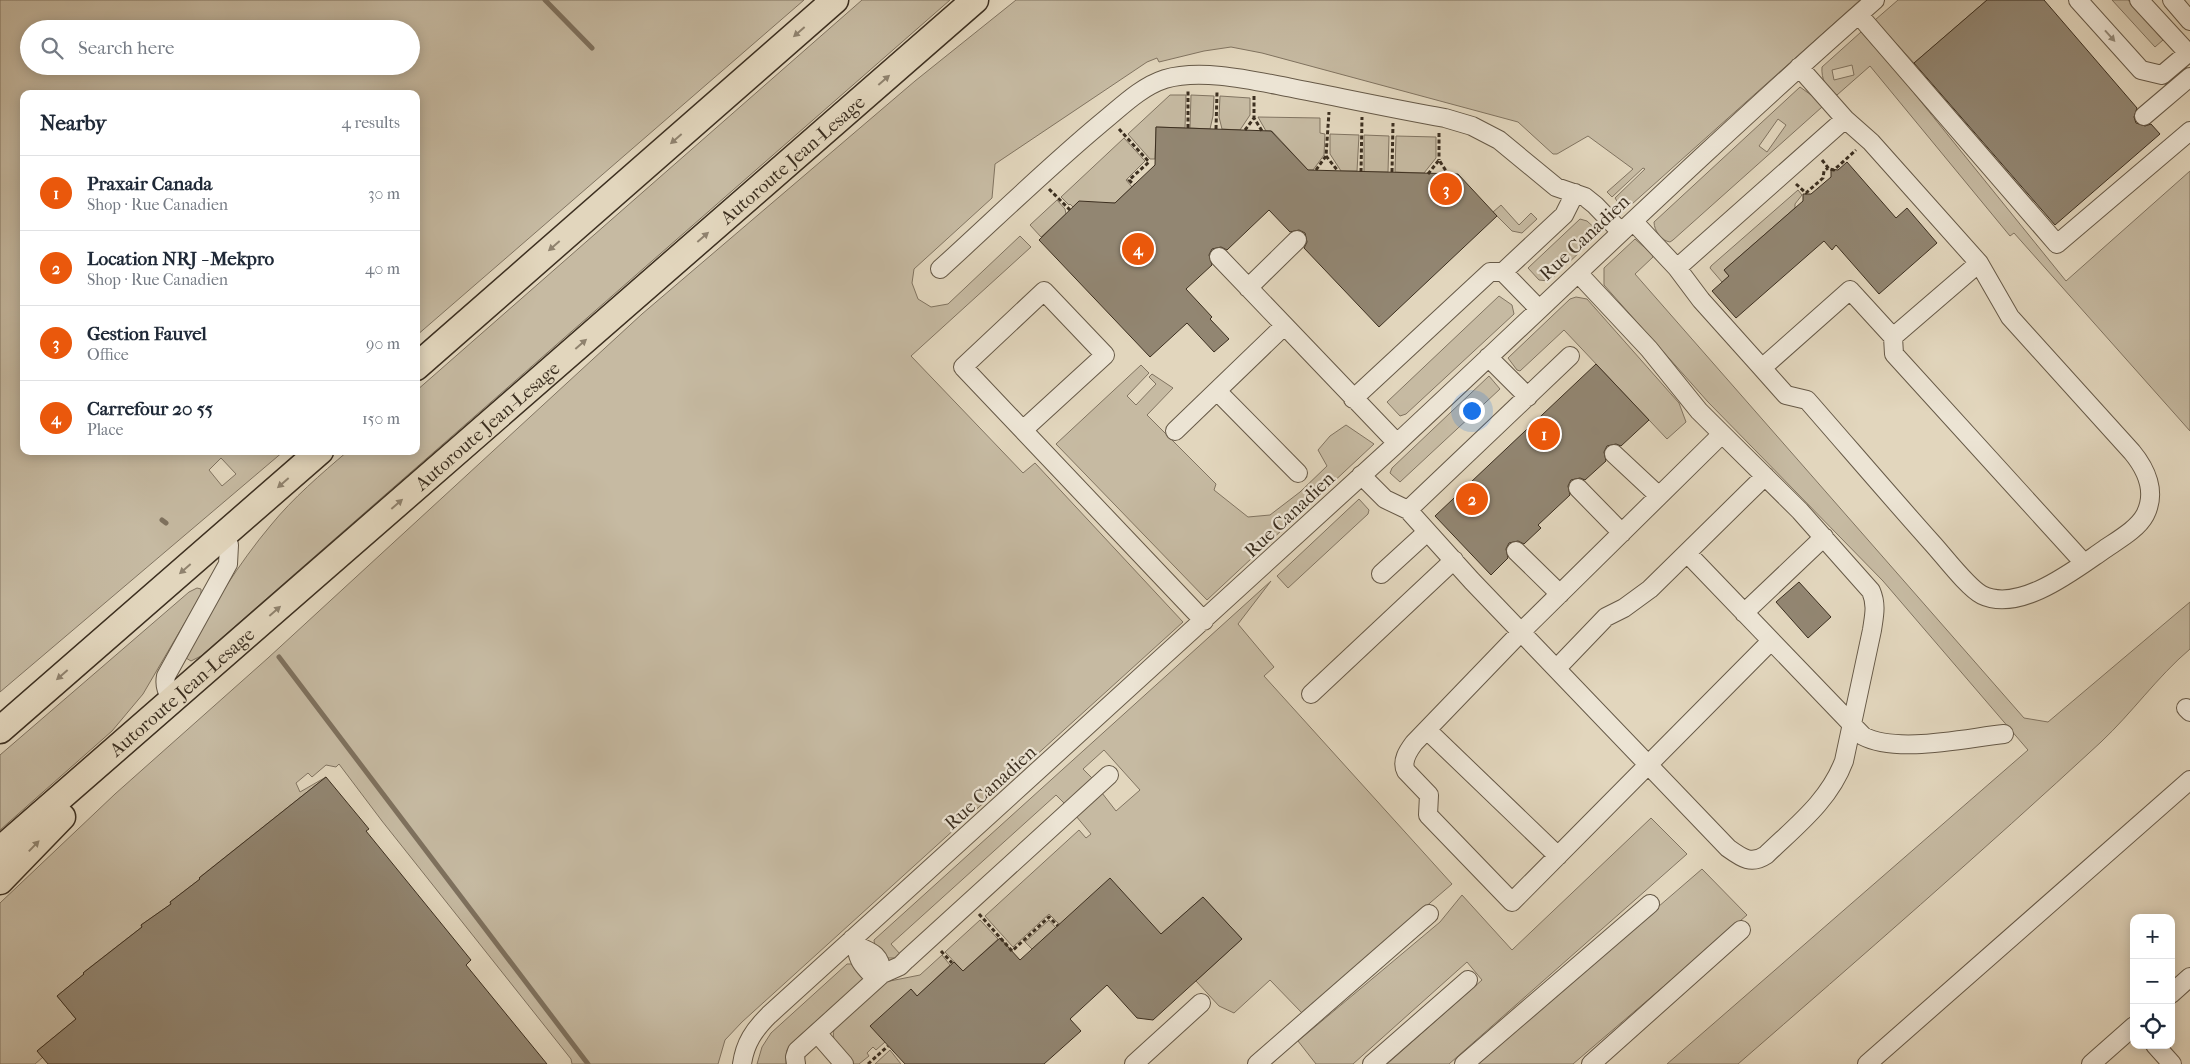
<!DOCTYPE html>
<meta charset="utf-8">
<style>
:root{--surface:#fff;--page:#f6f6f7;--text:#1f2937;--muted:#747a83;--line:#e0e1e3;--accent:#ea580c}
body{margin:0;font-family:"IM FELL French Canon",serif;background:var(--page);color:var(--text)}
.controls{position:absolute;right:15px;bottom:15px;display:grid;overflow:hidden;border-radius:10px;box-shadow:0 2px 12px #0003}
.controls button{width:45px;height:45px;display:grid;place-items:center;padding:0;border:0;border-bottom:1px solid var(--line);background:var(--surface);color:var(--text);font:25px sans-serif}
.you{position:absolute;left:1471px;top:410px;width:18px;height:18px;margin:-12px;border:4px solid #fff;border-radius:50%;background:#1a73e8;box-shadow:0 0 0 8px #1a73e833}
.badge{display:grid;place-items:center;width:32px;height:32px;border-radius:50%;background:var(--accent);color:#fff;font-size:16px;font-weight:700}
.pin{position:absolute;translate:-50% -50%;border:2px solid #fff;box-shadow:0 1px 5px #0006}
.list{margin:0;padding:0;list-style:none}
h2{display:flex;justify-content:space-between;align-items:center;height:65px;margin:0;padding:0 20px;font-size:21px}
h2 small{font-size:16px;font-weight:400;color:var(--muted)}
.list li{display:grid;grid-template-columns:32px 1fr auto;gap:15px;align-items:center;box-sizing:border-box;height:75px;padding:0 20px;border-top:1px solid var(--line)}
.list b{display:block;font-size:19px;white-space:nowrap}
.list p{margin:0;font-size:16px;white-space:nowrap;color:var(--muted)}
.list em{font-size:16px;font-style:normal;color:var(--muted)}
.icon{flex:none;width:28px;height:28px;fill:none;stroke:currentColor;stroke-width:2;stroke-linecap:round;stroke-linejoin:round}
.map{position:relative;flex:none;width:2190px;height:1064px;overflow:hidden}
.search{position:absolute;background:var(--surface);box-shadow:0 2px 12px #0003;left:20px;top:20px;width:400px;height:55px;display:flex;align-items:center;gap:12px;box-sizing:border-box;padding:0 18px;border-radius:28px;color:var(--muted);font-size:19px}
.panel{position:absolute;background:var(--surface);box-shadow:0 2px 12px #0003;left:20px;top:90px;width:400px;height:365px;border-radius:10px}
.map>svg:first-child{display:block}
.green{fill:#c6baa2;stroke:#817461;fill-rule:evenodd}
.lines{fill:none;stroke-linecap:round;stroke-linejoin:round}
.stream{stroke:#7e715e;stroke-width:5}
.building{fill:#928672;stroke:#3c2f20}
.minor-casing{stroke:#665947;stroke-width:20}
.highway-casing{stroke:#3c2f20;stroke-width:29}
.path{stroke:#3c2f20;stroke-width:3;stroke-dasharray:4 2.5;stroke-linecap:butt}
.minor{stroke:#ece4d4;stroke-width:18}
.highway{stroke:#e2d6bd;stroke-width:26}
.oneway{fill:#8f826e}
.oneway2{fill:#948a7a}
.labels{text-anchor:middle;stroke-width:4.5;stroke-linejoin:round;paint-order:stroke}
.street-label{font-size:19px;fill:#3c2f20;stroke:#ece4d4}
</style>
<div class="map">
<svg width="2190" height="1064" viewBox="0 0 2190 1064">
<rect width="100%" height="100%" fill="#e2d6bd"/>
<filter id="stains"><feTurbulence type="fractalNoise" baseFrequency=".004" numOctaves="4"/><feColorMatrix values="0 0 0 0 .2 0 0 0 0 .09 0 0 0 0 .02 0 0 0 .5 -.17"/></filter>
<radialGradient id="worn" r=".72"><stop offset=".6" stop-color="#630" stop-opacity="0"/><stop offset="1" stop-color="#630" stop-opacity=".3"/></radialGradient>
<path class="green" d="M 0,0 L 804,0 L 416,336 L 416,94 L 24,94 L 24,451 L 284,451 L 0,692 ZM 29,29 L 411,29 L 411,66 L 29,66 ZM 221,458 L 236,474 L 222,486 L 209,470 Z
M 862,0 L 950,0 L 201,656 L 191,661 L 186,658 L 186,651 C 212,608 238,564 271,525 C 293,498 321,474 348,451 L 416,451 L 416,391 Z
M 1016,0 L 1860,0 L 1632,204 L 1619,204 L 1615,198 L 1645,169 L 1643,168 L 1612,197 L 1607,192 L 1633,169 L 1588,136 L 1557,154 L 1553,154 L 1518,122 L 1262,53 L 1231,47 L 1204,51 L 1159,62 L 1157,58 L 1147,62 L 995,164 L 992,198 L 914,269 L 912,283 L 918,299 L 931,307 L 948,304 L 1020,236 L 1031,247 L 911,356 L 1023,473 L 1035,463 L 1183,622 L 742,1022 L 725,1040 L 718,1064 L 572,1064 L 571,1059 L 382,821 L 339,764 L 336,767 L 326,765 L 312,777 L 308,773 L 296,783 L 300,792 L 326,777 L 200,877 L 200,879 L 170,902 L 171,904 L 141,925 L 142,927 L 84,972 L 84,974 L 57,996 L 76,1019 L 38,1050 L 43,1057 L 35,1064 L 0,1064 L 0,903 L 115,794 L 268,658 L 642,314 L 915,81 Z
M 1898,0 L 1987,0 L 1914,63 L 1875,20 Z
M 2112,0 L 2128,0 L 2163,40 L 2155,47 Z
M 1861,32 L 1901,77 L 2066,281 L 2190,171 L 2190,431 L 2014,233 L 2010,236 L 1870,66 L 1837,95 C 1826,91 1821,78 1822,67 ZM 1852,65 L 1854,75 L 1834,80 L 1832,70 Z
M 1800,87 L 1818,100 L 1822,107 L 1673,240 L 1670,242 C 1662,241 1654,231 1654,222 ZM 1778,119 L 1786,125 L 1767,152 L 1759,146 Z
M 1170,95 L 1186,95 L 1185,128 L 1156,127 L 1155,159 L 1150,159 L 1128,134 Z
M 1191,95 L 1214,96 L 1213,116 L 1210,129 L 1190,128 Z
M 1220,96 L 1250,98 L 1250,115 L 1240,130 L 1222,129 L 1219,117 Z
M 1258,117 L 1320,118 L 1320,133 L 1325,134 L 1324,155 L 1313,170 L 1308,170 L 1272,131 L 1266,131 Z
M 1330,134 L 1359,135 L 1357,171 L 1341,171 L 1330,154 Z
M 1364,135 L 1389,136 L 1388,172 L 1364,172 Z
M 1396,136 L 1436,137 L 1436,158 L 1424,173 L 1395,172 Z
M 1124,138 L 1145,161 L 1126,180 L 1132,187 L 1115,203 L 1073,207 L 1070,204 L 1069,205 L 1061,197 Z
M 1798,190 L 1802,195 L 1795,204 L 1795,208 L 1724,270 L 1729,276 L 1722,282 L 1710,268 L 1711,266 Z
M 1057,200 L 1065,209 L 1066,214 L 1041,237 L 1030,225 Z
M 1501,205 L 1519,225 L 1531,213 L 1537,219 L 1522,233 L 1512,231 L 1493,212 Z
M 1580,219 L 1587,221 L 1598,231 L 1598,235 L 1549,281 L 1539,280 L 1528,268 Z
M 1635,239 L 1652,254 L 1653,257 L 1635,274 L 2024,718 L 2048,722 L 2190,602 L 2190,649 C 2157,677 2132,713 2101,742 C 1982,852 1860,958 1738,1064 L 1667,1064 L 2028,750 L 1883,581 L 1708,402 L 1604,285 L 1604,268 Z
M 1499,296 L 1512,305 L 1514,314 L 1406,414 L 1400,416 L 1387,402 Z
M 1576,297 L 1587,299 L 1679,403 L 1686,422 L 1667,439 L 1564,330 L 1520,371 L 1517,370 L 1508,358 L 1570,299 Z
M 1141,365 L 1149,373 L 1127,396 L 1136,405 L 1156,384 L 1149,377 L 1152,374 L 1173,388 L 1147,415 L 1216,484 L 1214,490 L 1248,517 L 1270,515 L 1300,492 L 1327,466 L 1318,450 L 1330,436 L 1346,425 L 1374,444 L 1207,600 L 1056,444 Z
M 1489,376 L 1500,389 L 1400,482 L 1390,473 L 1392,468 Z
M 1359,499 L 1369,510 L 1368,514 L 1288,588 L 1277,576 Z
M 1271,581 L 1238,624 L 1274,667 L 1264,676 L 1452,884 L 1302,1013 L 1270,980 L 1234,1013 L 1219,1006 L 1196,981 L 1242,939 L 1203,897 L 1161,934 L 1059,924 L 1049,914 L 1013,947 L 985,916 L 1079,830 L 1086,838 L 1091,834 L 1076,816 L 1102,793 L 1116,811 L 1140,790 L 1104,750 L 1083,769 L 1094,780 L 1066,805 L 1056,795 L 891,944 L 900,954 L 896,958 L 885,958 L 875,948 L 874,940 Z
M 197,588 L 201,589 L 201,595 L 143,694 L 112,731 L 0,830 L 0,755 L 189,592 Z
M 1651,818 L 1687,854 L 1449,1064 L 1387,1064 L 1482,980 L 1467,962 L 1353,1064 L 1316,1064 L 1298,1041 L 1440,922 L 1462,895 L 1512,950 Z
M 1702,869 L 1747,915 L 1573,1064 L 1476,1064 Z
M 980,920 L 998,939 L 963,971 L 945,952 Z
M 1049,920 L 1056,928 L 1032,949 L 1025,942 Z
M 942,955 L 950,965 L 917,996 L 911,989 L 885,1042 L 876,1050 L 873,1047 L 867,1053 L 869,1056 L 859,1064 L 854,1064 C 845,1054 828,1042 835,1027 L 885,982 L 920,975 Z
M 847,964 L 853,964 L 865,975 L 862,980 L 795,1040 L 787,1050 L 786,1064 L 757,1064 L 762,1047 L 771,1033 Z
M 890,1050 L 901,1064 L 875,1064 Z"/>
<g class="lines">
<path class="stream" d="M 545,0 L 592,48
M 162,520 L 166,523
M 279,657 L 588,1064"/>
</g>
<path class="building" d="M 1987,0 L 2044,0 L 2137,108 L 2134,117 L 2136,123 L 2145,126 L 2151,124 L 2160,134 L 2055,225 L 1914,63 Z
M 1156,127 L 1271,131 L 1308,170 L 1458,174 L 1497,216 L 1379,327 L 1304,248 L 1307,242 L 1305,233 L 1299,230 L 1290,232 L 1269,210 L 1227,250 L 1221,247 L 1212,249 L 1209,255 L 1212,265 L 1186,289 L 1212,317 L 1210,319 L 1229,339 L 1214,352 L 1187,323 L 1150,357 L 1039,240 L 1079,201 L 1115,203 L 1155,165 Z
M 1847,162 L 1896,218 L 1907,208 L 1937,243 L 1879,294 L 1836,245 L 1832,250 L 1824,241 L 1736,318 L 1712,291 L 1729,276 L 1724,270 L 1803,201 L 1803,194 L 1811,194 L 1831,177 L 1831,169 L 1838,170 Z
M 1596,364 L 1649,420 L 1621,446 L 1616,444 L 1607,446 L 1604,452 L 1606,461 L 1585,480 L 1580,478 L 1571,480 L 1568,486 L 1570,495 L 1538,525 L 1541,528 L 1524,544 L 1518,541 L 1509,543 L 1506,549 L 1508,558 L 1491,575 L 1435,516 Z
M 1799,582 L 1831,617 L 1808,638 L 1776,602 Z
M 326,777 L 369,829 L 366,831 L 471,960 L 466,965 L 547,1064 L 48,1064 L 37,1051 L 76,1019 L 57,996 L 84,974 L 83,973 L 142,927 L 141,925 L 171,904 L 170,902 L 200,879 L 199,878 Z
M 1110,878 L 1161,934 L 1203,897 L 1242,939 L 1153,1020 L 1137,1018 L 1107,985 L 1070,1019 L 1081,1031 L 1044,1064 L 905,1064 L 870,1026 L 911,989 L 917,996 L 954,962 L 963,971 L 1000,938 L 1020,960 Z"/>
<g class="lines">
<g class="minor-casing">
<path id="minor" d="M 2078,0 L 2141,70 L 2162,75 L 2188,53 L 2139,0
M 2172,0 L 2190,21
M 1859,15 L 2057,244 L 2190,131
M 2144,116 L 2190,77
M 1633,221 L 1677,268 L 1845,119 L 1799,67
M 1219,257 L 1397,443
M 1677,268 L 1701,300 L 1762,368 L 1850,290 L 1893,337 L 1979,263
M 940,269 C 993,221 1045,170 1100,124 C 1120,108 1140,87 1165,79 C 1202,68 1255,81 1292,88 C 1343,98 1394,109 1445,118 L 1472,126 L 1499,140 L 1556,187 L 1585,197 L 1595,205 L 1621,232
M 1248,288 L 1297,240
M 1539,309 L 1503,272 L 1564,215 L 1575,193
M 1893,337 L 1894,354 L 2084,563
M 1488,357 L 1528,397
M 1762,368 L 1786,395 L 1807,400 C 1849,448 1890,496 1932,543 C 1944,556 1968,588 1982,595 C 2019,613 2073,571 2102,551 C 2116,541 2137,530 2145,515 C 2157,492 2146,469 2132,452 L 2010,317 L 1979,263 L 1871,142 L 1845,119
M 1217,391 L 1298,473
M 1353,399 L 1490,272 L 1503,272
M 1023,430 L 1105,355 L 1044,291 L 963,367 L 1204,621
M 1175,431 L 1284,326
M 1722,434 L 1521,632 L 1414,743 C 1408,751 1401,761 1406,771 L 1429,795 L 1428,815 L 1512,902 L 1771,641
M 1614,454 L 1659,496
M 1361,475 L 1385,499 L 1408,510 L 1472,581 L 1728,848 C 1742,858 1751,865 1766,855 C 1796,826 1829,801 1844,761 L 1872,630 C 1874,616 1877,605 1871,591 L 1800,511 L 1699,411 L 1649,349 L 1578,273
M 1578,488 L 1622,533
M 1408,510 L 1570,356
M 1516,551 L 1560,594
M 1687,553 L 1863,736 C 1897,754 1966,738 2004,734
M 1381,574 L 1427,532
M 1744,613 L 1824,537
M 1557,668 L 1606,617 L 1624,608 L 1650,589 L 1765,476
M 1311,694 L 1454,560
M 173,701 C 167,692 164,686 166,676 L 228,564 L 229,545 L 222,537
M 2186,708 L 2190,712
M 1427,730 L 1558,856
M 852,939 C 858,947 856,952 860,960 C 862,965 868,970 871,974 L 882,974 C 881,956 873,952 857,946
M 2171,994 L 2190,977
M 817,1033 L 844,1064
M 2155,1045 L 2172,1064
M 742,1064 C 745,1043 754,1030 769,1015 C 977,825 1187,637 1394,446 C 1554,297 1711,144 1875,0
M 796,1064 L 795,1057 L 797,1051 L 882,974 L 900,966 L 906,960 L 1109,775
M 1134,1064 L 1201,1003
M 1257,1064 L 1429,914
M 1372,1064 L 1468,980
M 1464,1064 L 1650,904
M 1591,1064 L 1741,930
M 1867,1064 L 2190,780
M 2091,1064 L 2134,1026"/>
</g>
<g class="highway-casing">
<g id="highway">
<path d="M 416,367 L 835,0"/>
<path d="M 0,730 L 320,451"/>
<path id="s1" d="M 0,850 L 975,0"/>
<path d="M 0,881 L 62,817"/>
</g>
</g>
<path class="path" d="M 1254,96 L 1254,118
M 1188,128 L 1188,91
M 1119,129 L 1149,162 L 1129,180 L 1134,185
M 1216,129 L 1217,92
M 1245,130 L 1254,118 L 1262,131
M 1439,133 L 1439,160
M 1326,156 L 1338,171
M 1822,160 L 1829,169 L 1834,170 L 1856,150
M 1316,170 L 1326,156 L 1329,112
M 1361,172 L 1362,117
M 1392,172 L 1393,123
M 1428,174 L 1439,160 L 1448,174
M 1796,184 L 1806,193 L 1823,178 L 1824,171 L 1828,168
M 1049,189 L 1070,210
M 979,914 L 1012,951 L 1049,917 L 1058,926
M 941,951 L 952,963
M 868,1064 L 888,1046"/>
<use href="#minor" class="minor"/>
<use href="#highway" class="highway"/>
</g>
<defs><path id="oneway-solid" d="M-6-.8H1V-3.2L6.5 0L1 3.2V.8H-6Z" transform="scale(1.25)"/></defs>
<g class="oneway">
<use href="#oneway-solid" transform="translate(799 32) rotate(139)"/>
<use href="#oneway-solid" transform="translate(884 80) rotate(-41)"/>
<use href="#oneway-solid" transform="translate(676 139) rotate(139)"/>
<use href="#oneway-solid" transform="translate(703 237) rotate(-41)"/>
<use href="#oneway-solid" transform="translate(554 246) rotate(139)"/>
<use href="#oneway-solid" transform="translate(581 344) rotate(-41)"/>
<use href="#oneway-solid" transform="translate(283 483) rotate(139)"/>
<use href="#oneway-solid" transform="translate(397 504) rotate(-41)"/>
<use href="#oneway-solid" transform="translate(185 569) rotate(139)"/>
<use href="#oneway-solid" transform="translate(275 611) rotate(-41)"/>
<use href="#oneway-solid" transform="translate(62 675) rotate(139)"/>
<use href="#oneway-solid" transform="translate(34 846) rotate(-46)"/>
</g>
<use class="oneway2" href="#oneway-solid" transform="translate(2110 36) rotate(48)"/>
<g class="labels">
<g class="street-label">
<text dy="7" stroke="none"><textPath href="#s1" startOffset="1051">Autoroute Jean-Lesage</textPath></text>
<text transform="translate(1584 237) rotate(-43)" y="7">Rue Canadien</text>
<text dy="7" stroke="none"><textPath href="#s1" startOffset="646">Autoroute Jean-Lesage</textPath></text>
<text transform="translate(1289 514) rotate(-43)" y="7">Rue Canadien</text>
<text dy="7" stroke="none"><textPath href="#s1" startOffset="241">Autoroute Jean-Lesage</textPath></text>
<text transform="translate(990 787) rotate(-42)" y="7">Rue Canadien</text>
</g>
</g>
<rect width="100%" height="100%" filter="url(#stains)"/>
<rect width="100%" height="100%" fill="url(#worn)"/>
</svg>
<div class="controls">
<button>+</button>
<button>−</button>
<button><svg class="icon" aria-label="locate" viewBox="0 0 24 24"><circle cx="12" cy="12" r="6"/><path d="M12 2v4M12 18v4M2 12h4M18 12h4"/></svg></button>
</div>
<div class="you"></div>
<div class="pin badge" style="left:1544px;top:434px">1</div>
<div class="pin badge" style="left:1472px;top:499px">2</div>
<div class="pin badge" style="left:1446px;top:189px">3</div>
<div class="pin badge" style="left:1138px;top:249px">4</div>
<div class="search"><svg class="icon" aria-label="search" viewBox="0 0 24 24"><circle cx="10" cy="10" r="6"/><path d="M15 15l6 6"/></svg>Search here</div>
<section class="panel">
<h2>Nearby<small>4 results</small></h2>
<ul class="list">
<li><span class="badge">1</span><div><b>Praxair Canada</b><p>Shop · Rue Canadien</p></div><em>30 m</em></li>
<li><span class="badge">2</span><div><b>Location NRJ - Mekpro</b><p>Shop · Rue Canadien</p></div><em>40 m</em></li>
<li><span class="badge">3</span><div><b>Gestion Fauvel</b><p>Office</p></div><em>90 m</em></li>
<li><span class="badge">4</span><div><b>Carrefour 20 55</b><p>Place</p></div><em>150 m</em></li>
</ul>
</section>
</div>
